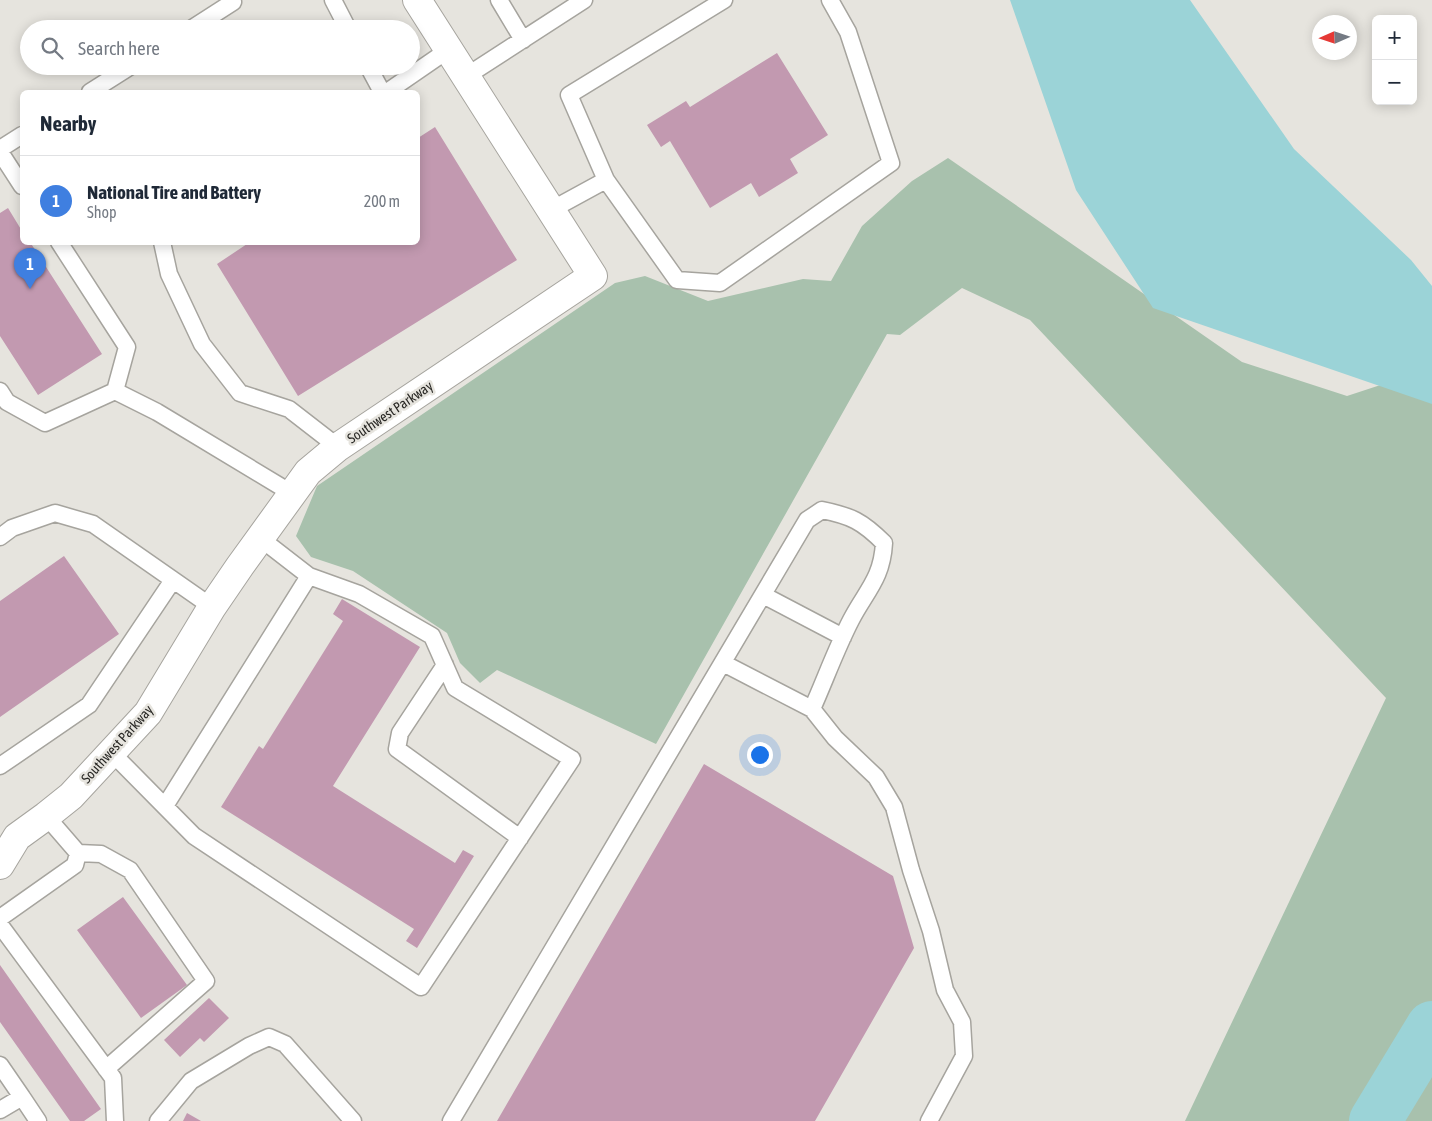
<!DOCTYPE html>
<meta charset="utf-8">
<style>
:root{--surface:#fff;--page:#f6f6f7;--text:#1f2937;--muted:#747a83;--line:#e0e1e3;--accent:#db2777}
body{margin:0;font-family:"Asap Condensed",sans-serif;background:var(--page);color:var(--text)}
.controls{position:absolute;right:15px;top:15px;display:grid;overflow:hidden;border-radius:8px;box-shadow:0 2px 12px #0003}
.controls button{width:45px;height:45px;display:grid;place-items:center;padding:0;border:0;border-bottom:1px solid var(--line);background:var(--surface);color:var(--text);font:25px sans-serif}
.compass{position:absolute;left:1312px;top:15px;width:45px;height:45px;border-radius:50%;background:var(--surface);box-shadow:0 2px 12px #0003;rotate:267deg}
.you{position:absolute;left:759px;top:754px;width:18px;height:18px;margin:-12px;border:4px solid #fff;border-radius:50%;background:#1a73e8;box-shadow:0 0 0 8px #1a73e833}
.badge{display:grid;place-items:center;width:32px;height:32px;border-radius:50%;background:var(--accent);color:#fff;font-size:16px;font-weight:700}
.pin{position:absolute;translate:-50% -41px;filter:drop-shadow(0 1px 2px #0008)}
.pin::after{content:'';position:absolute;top:26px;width:18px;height:15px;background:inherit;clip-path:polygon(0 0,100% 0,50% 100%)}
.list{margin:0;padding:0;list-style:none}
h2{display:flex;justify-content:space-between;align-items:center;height:65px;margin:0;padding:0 20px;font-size:21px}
h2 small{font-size:16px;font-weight:400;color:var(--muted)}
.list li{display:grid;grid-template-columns:32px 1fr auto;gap:15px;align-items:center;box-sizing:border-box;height:90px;padding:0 20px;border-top:1px solid var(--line)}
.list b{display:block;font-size:19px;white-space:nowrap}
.list p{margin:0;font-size:16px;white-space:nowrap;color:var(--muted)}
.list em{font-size:16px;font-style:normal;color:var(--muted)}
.icon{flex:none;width:28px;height:28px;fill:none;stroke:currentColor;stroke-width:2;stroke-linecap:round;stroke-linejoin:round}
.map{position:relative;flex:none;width:1432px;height:1121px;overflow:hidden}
.search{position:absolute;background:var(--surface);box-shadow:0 2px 12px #0003;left:20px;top:20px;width:400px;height:55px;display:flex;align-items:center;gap:12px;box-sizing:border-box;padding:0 18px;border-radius:28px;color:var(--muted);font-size:19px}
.panel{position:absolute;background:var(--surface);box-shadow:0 2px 12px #0003;left:20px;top:90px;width:400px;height:155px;border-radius:8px}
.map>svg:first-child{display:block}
.green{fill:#a8c1ad}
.water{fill:#9bd3d7}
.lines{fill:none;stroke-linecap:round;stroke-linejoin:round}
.river{stroke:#9bd3d7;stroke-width:52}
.building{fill:#c299b0}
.service-casing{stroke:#a6a49e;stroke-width:19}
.minor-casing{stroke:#a6a49e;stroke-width:30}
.service{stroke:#fff;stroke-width:16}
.minor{stroke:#fff;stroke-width:28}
.labels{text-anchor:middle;stroke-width:5;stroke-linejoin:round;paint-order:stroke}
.street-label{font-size:14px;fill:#282724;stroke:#e6e4de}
</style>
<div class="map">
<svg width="1432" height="1121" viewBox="0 0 1432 1121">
<rect width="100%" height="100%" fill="#e6e4de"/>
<path class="green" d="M 948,158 L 1242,362 L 1347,396 L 1414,374 L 1432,379 L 1432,1121 L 1185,1121 L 1386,698 L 1030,320 L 962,288 L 900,335 L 887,334 L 656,744 L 497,670 L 480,683 L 460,663 L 447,633 L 353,571 L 311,557 L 296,536 L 317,486 L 615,283 L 645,276 L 708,301 L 803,279 L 831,281 L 862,226 L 912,181 Z"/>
<path class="water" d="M 1010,0 L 1190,0 L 1294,149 L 1411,260 L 1432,286 L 1432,404 L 1153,308 L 1076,190 Z"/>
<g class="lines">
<path class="river" d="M 1375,1121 L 1432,1027"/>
</g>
<path class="building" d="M 777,53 L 828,135 L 790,159 L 798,173 L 759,197 L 751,183 L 710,208 L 670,141 L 661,147 L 647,125 L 686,101 L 690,107 Z
M 435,127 L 517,260 L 298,396 L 217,264 L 250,242 L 418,242 L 418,138 Z
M 8,208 L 22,231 L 22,242 L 30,242 L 102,354 L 38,395 L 0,336 L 0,213 Z
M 64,556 L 119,634 L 0,717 L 0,601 Z
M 342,599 L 420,647 L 333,786 L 455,863 L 463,850 L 474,856 L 417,948 L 406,941 L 414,929 L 221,807 L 259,746 L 263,749 L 343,621 L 333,614 Z
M 704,764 L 893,876 L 914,948 L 815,1121 L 497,1121 Z
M 123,897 L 187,985 L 141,1018 L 77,930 Z
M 0,965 L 101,1109 L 84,1121 L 70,1121 L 0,1022 Z
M 209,998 L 229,1018 L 204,1042 L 200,1038 L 180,1057 L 164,1040 Z
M 187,1113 L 201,1121 L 183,1121 Z"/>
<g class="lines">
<g class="service-casing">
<path id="service" d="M 333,0 L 348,29
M 499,0 L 523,40
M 724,0 L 569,95 L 606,180 L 677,280 L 720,283 L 891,163 L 848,32 L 830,0
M 191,29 L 233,2 L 232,0
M 368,66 L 382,92
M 465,77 L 584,0
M 90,92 L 131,66
M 387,92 L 448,50
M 0,149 L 22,135
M 0,152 L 22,186
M 551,210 L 606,180
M 59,242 L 127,347 L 115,391
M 162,242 L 169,274 L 202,344 L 240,393 L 289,409 L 338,447
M 0,391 L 7,402 L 45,423 L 115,391 L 157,412 L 293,494
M 0,537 L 12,528 L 55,513 L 93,524 L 212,607
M 763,595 L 843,637
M 723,663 L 812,709
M 445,665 L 400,733 L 397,749 L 520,838
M 111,752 L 194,836 L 421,987 L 572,759 L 455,688 L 432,636 L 359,594 L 309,576 L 260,538
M 0,766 L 89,705 L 173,580
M 165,806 L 309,576
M 78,853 L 101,854 L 130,870 L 206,981 L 106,1069
M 0,918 L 75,865 L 78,853 L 46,816
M 0,925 L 113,1078 L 115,1121
M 0,1065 L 22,1097
M 0,1110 L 22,1097 L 38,1121
M 158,1121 L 191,1081 L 249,1046 L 269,1037 L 285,1044 L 353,1121
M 451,1121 L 807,520 L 822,510 C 851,516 862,521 884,543 C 882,579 866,591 851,620 C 836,649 825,680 812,709 L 835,738 L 876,777 L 894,807 L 911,870 L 931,931 L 945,990 L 962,1022 L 964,1056 L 929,1121"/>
</g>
<g class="minor-casing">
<path id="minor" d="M 0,865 L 17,837 L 46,816 L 71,796 L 148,713 L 212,607 L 240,566 L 308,472 L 338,447 L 593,276 L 417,0"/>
</g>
<use href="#service" class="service"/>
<use href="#minor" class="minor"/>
</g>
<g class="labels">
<g class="street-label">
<text transform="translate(390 412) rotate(-34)" y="5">Southwest Parkway</text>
<text transform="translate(117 744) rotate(-48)" y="5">Southwest Parkway</text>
</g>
</g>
</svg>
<div class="controls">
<button>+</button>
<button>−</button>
</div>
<svg class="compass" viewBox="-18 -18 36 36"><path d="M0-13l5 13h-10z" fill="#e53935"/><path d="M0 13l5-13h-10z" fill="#747a83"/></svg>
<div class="you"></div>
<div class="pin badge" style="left:30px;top:289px;background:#3f7fe0">1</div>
<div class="search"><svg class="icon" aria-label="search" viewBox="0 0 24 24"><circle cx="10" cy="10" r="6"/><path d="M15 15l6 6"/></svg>Search here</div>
<section class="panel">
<h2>Nearby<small></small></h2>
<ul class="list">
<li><span class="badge" style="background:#3f7fe0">1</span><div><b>National Tire and Battery</b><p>Shop</p></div><em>200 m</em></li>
</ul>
</section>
</div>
